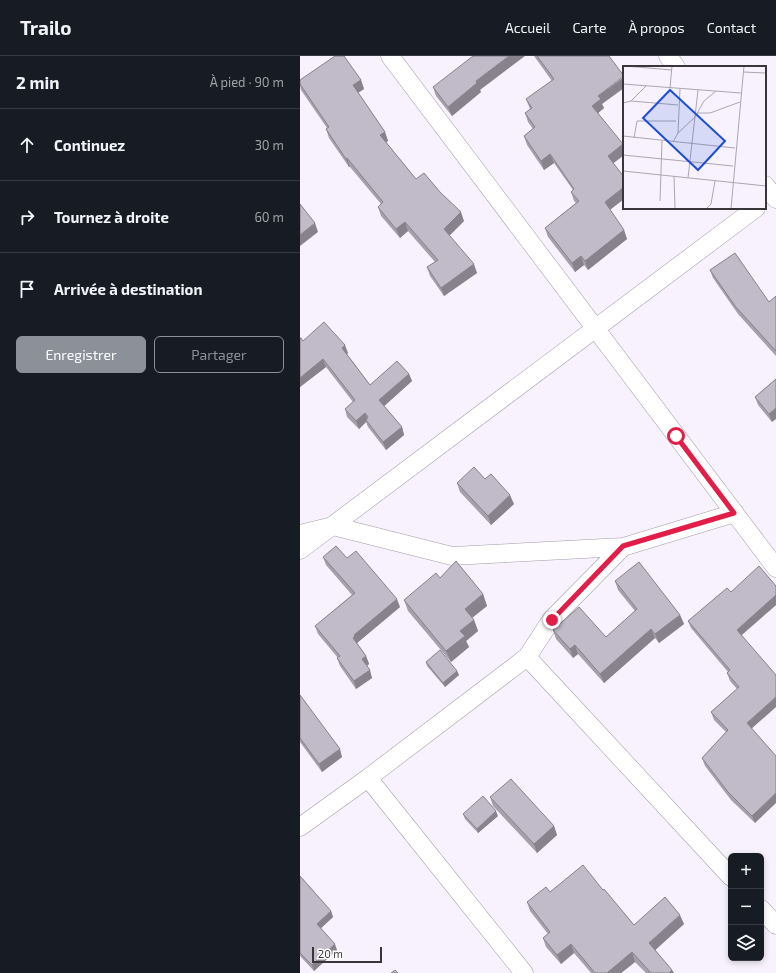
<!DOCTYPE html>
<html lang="fr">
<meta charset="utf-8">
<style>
:root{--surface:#171b24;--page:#20242c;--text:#f1f3f6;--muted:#9ea1a6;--line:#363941;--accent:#8c9099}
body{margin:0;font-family:"Exo 2",sans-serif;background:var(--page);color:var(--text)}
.controls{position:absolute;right:12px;bottom:12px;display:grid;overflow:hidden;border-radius:6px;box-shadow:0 2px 6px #0003}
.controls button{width:36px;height:36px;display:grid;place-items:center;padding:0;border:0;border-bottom:1px solid var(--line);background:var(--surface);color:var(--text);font:20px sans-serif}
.scale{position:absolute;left:12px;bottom:10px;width:70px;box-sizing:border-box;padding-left:4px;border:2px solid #38353b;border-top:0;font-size:11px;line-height:14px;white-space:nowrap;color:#38353b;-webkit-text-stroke:3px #fff;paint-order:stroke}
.stop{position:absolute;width:12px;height:12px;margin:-9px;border:3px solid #e11d48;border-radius:50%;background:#fff}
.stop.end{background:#e11d48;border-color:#fff;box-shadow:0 1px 4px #0008}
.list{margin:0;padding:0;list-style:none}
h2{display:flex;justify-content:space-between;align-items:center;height:52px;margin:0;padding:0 16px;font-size:17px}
h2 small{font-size:13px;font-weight:400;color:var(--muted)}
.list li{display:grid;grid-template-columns:26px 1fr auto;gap:12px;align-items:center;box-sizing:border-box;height:72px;padding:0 16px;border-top:1px solid var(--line)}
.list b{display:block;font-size:15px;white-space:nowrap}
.list em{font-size:13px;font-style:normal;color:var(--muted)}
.actions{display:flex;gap:8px;padding:12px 16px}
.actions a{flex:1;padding:9px 0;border:1px solid var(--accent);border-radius:6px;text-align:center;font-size:14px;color:var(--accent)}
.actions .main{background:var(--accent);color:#fff}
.icon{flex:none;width:22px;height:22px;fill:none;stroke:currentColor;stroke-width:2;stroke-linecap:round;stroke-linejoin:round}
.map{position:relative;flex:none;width:476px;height:917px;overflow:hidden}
header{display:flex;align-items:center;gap:24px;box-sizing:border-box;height:56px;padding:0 20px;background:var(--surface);border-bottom:1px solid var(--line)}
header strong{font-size:19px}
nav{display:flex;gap:22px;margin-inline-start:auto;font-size:14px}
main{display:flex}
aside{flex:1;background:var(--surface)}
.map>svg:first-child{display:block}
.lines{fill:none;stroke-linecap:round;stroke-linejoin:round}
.minor-casing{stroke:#a29ca9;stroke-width:19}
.minor{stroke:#fff;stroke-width:18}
.wall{fill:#a6a0ac}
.shaded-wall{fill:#87828c}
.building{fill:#c1bac8;stroke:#87828c}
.route{stroke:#e11d48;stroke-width:5}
.inset-road{fill:none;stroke:#aba6af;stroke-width:1}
.view{fill:#1d4ed8;fill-opacity:0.15;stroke:#1d4ed8;stroke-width:2}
.inset-edge{fill:none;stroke:#38353b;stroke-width:2}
</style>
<header>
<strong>Trailo</strong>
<nav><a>Accueil</a><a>Carte</a><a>À propos</a><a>Contact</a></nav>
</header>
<main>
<aside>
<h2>2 min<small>À pied · 90 m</small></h2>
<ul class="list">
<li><svg class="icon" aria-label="ahead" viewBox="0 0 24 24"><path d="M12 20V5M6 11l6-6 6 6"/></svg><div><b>Continuez</b></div><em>30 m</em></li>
<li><svg class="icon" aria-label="right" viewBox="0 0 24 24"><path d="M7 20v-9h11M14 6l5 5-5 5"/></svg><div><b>Tournez à droite</b></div><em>60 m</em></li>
<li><svg class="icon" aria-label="arrive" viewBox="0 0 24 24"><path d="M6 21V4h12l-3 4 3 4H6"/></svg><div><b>Arrivée à destination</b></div></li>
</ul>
<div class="actions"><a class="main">Enregistrer</a><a>Partager</a></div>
</aside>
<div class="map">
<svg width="476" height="917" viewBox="0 0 476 917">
<rect width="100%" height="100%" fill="#f7f2fd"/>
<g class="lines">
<g class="minor-casing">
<path id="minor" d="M 90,0 L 476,512
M 368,0 L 376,11
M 465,129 L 476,143
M 0,478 L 33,470 L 152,500 L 323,491
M 0,494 L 456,152
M 227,601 L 431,821
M 68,722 L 224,917
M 0,771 L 68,722 L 227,601 L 252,563 L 323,491 L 435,457
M 461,853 L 476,869"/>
</g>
<use href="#minor" class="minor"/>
</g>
<path class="wall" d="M 234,0 L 309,0 L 302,48 L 304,52 L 298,57 L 324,91 L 324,99 L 313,107 L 324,121 L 324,143 L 310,154 L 324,174 L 327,183 L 288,214 L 284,209 L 275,216 L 248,181 L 245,172 L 276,147 L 274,145 L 271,136 L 273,134 L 254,107 L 244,114 L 227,89 L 224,80 L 233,73 L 228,66 L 225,57 L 230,53 L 226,43 L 252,25 Z
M 0,24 L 61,24 L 64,33 L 58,37 L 85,76 L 88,85 L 86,86 L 116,123 L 164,165 L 149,180 L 177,217 L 144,240 L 130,220 L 127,211 L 135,206 L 108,175 L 100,182 L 81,160 L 78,151 L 81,148 L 50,111 L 49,111 L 29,82 L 26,73 L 27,72 L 1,34 L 0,30 Z
M 133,31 L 180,34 L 181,36 L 152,60 L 136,40 Z
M 410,214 L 469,246 L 476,240 L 476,300 L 438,258 L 413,222 Z
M 0,282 L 3,285 L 48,297 L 47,298 L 70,329 L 109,318 L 112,325 L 84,350 L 102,371 L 104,379 L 86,394 L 68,371 L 66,366 L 59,373 L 47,361 L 45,353 L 53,346 L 26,311 L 0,331 Z
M 476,323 L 472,366 L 458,349 L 455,341 Z
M 185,423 L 214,448 L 191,469 L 160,436 L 157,427 Z
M 23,501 L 47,502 L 100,551 L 57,587 L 66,600 L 69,608 L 67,610 L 72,622 L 56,633 L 40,610 L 37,602 L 38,602 L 18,578 L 15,570 L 52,539 L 26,509 Z
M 140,522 L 183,538 L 187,550 L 172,562 L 174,564 L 178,575 L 166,585 L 169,591 L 151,606 L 108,555 L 104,544 Z
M 315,525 L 380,559 L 384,568 L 359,587 L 355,582 L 304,627 L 278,598 L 273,602 L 256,583 L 253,574 L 306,581 L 335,555 L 318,534 Z
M 476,530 L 476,549 L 442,579 L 452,672 L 455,767 L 431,744 L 405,710 L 402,702 L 426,676 L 414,664 L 411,656 L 437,633 L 430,625 L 427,617 L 428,616 L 391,572 L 388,565 L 431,536 Z
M 126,606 L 157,615 L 159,619 L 145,631 L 127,610 Z
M 0,639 L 42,701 L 22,716 L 0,686 Z
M 190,741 L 254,770 L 257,779 L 237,797 L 193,750 Z
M 163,758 L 198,760 L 178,777 L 165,763 Z
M 0,820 L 31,855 L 33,861 L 21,872 L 37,894 L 14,915 L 0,900 Z
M 303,834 L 334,869 L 384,868 L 355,894 L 374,917 L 346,917 L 335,906 L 321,917 L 291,917 L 274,897 L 261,908 L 246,891 L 243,882 L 248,878 L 230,855 L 227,846 L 250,836 Z"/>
<path class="shaded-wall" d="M 209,0 L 225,0 L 180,34 L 181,36 L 152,60 L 148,51 L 176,25 Z
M 324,21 L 324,32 L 302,48 L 304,52 L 296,59 L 292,50 L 298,40 Z
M 61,24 L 64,33 L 56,38 L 53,29 Z
M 85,76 L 88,85 L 83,88 L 80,79 Z
M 323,88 L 324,91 L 324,99 L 311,109 L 308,100 Z
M 250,98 L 254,107 L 244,114 L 241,105 Z
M 47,102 L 50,111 L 49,111 L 46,103 Z
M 324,131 L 324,143 L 308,155 L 305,146 Z
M 161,156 L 164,165 L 147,182 L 144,173 Z
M 105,166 L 108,175 L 100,182 L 96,173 Z
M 15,167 L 18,176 L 0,190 L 0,179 Z
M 324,174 L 327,183 L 288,214 L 285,205 Z
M 281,200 L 284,209 L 275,216 L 272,207 Z
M 174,208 L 177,217 L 144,240 L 141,232 Z
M 45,289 L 48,297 L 45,300 L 42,292 Z
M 23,303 L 26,311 L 0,331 L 0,322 Z
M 109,318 L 112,325 L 82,352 L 79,344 Z
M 476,352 L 476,363 L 472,366 L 469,358 Z
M 65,357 L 68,365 L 66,364 L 66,366 L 59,373 L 56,365 Z
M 102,371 L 104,379 L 86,394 L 83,386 Z
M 210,439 L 214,448 L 191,469 L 188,460 Z
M 183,538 L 187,550 L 169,564 L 165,553 Z
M 476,539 L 476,549 L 439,581 L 437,574 Z
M 97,543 L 100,551 L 57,587 L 58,588 L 53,582 L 54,579 Z
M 380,559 L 384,568 L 359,587 L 355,578 Z
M 174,564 L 178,575 L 166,585 L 169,591 L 151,606 L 146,595 L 160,575 Z
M 351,573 L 355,582 L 304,627 L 300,618 Z
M 275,589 L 278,598 L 273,602 L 270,593 Z
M 66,600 L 69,608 L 65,611 L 62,603 Z
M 70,614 L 72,622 L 56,633 L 54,625 Z
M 157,615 L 159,619 L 145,631 L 143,627 Z
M 476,641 L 476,651 L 450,674 L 447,667 Z
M 40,693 L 42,701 L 22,716 L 19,708 Z
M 476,737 L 476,747 L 455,767 L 452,760 Z
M 196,755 L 198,760 L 178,777 L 177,773 Z
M 254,770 L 257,779 L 237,797 L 234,788 Z
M 31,855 L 33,861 L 19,874 L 17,868 Z
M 380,859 L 384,868 L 352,897 L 349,887 Z
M 35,888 L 37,894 L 14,915 L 12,909 Z
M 271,888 L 274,897 L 261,908 L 257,899 Z
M 332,896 L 335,906 L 321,917 L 307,917 Z
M 372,914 L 374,917 L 369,917 Z"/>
<path class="building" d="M 35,0 L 44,0 L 61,24 L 53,29 L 85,76 L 80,79 L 116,123 L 124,117 L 140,136 L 161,156 L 144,173 L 174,208 L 141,232 L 127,211 L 138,204 L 105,166 L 96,173 L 78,151 L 83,146 L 47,102 L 46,103 L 26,73 L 29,71 L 0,28 L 0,24 Z
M 173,0 L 209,0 L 176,25 L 177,27 L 148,51 L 133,31 Z
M 237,0 L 309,0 L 324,20 L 298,40 L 301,43 L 292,50 L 323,88 L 308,100 L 324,121 L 324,131 L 305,146 L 324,174 L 285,205 L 281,200 L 272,207 L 245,172 L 279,145 L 271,136 L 274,133 L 250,98 L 241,105 L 224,80 L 235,71 L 225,57 L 232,52 L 226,43 L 254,23 Z
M 0,148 L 15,167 L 0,179 Z
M 435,197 L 469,246 L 476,240 L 476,295 L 435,250 L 410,214 Z
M 24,266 L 45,289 L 42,292 L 70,329 L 97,305 L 109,318 L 79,344 L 102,371 L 83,386 L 66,364 L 68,361 L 65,357 L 56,365 L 45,353 L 55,344 L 23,303 L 0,322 L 0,282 L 1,282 L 3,285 Z
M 476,323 L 476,352 L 469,358 L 455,341 Z
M 174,411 L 185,423 L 191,418 L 210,439 L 188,460 L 157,427 Z
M 36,490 L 47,502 L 56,495 L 97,543 L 54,579 L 55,580 L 53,582 L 66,600 L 62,603 L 70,614 L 54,625 L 37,602 L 40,600 L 15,570 L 55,537 L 23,501 Z
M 156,505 L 183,538 L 165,553 L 174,564 L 160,575 L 165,580 L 146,595 L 104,544 L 136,517 L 140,522 Z
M 339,506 L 380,559 L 355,578 L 351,573 L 300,618 L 275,589 L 270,593 L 253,574 L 279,551 L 306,581 L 337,553 L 315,525 Z
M 459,510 L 476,530 L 476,539 L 437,574 L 476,619 L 476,641 L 447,667 L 476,700 L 476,737 L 452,760 L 428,736 L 402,702 L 428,674 L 411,656 L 439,631 L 427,617 L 430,614 L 388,565 L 427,532 L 431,536 Z
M 140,594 L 157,615 L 143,627 L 126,606 Z
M 0,639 L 40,693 L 19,708 L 0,682 Z
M 211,723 L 254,770 L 234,788 L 190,741 Z
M 183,740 L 196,755 L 177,773 L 163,758 Z
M 283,809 L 303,834 L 304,833 L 334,869 L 365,841 L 380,859 L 349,887 L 372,914 L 369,917 L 351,917 L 332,896 L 307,917 L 295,917 L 271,888 L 257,899 L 243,882 L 250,876 L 227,846 L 246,831 L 250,836 Z
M 0,820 L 31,855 L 17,868 L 35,888 L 12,909 L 0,897 Z
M 95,914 L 98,917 L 91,917 Z"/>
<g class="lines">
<path class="route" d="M 252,564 L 323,490 L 434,457 L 376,380"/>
</g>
<g transform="translate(323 10)">
<rect width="143" height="143" fill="#f7f2fd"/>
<path class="inset-road" d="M 2,0 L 49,4M 120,6 L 143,7M 0,18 L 118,27M 47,22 L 49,0M 8,35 L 55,39M 0,37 L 8,35 L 23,20M 74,47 L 87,47 L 117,36M 55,67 L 72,51 L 81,35 L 93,25M 0,70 L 112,82M 11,72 L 14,55 L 53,55M 50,76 L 55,67 L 57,23M 0,89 L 110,100M 0,105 L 143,120M 51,110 L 52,143M 65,112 L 75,24M 37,135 L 39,75M 83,143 L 88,138 L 92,115M 108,143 L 121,0"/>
<path class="view" d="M 47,24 L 102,75 L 75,104 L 20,52 Z"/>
<rect width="143" height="143" class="inset-edge"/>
</g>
</svg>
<div class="controls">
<button>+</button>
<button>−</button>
<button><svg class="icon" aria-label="layers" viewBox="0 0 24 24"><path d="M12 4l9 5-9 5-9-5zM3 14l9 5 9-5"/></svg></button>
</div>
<div class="scale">20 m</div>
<div class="stop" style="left:376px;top:380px"></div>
<div class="stop end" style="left:252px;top:564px"></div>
</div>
</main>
